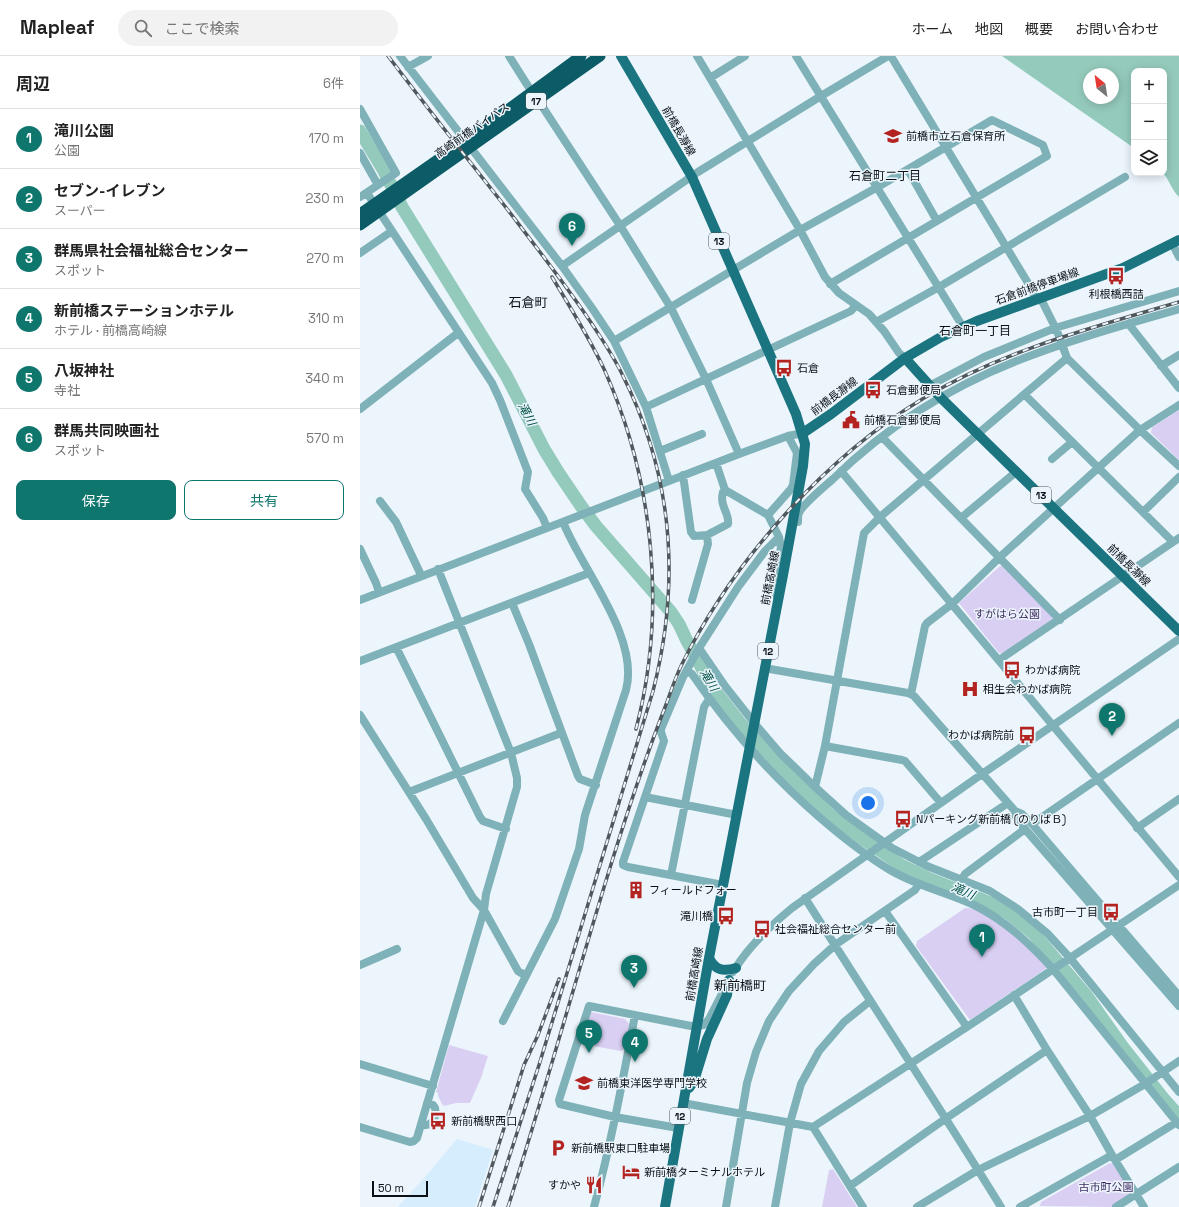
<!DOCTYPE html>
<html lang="ja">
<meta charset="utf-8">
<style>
:root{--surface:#fff;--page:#f2f2f2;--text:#222;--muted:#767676;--line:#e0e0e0;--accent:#0f766e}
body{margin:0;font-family:"Space Grotesk","Noto Sans JP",sans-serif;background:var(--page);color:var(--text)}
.controls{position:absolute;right:12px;top:12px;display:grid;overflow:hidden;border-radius:8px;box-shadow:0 2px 10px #0003}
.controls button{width:36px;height:36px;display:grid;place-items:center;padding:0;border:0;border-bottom:1px solid var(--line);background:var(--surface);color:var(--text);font:20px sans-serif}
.compass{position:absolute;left:723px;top:12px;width:36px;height:36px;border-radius:50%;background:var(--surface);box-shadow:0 2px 10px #0003;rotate:330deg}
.scale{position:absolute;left:12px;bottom:10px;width:56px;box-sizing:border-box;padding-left:4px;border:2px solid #091116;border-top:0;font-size:11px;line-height:14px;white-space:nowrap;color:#091116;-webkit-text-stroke:3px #ecf5fc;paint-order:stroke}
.you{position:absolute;left:508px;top:747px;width:14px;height:14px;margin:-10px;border:3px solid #fff;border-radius:50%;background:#1a73e8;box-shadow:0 0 0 6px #1a73e833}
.badge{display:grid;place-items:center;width:26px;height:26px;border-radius:50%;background:var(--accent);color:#fff;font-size:13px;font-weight:700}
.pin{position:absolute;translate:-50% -33px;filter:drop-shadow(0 1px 2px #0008)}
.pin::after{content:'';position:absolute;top:21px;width:14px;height:12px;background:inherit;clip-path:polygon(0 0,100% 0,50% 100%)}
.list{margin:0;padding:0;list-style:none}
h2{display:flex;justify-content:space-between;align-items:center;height:52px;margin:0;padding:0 16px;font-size:17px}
h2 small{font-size:13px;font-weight:400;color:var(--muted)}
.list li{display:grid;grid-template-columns:26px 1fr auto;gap:12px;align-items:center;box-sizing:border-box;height:60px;padding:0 16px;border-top:1px solid var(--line)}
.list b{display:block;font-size:15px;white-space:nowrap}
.list p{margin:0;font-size:13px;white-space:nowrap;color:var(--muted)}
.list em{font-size:13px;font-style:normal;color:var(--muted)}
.actions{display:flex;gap:8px;padding:12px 16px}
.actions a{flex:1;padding:9px 0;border:1px solid var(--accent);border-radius:8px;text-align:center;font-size:14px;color:var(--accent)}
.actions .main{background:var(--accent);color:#fff}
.icon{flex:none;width:22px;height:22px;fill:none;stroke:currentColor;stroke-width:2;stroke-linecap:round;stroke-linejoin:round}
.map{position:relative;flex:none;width:819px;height:1151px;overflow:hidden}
header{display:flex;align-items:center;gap:24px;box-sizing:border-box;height:56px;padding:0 20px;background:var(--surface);border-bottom:1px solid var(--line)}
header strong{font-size:19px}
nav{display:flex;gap:22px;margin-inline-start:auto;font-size:14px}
.search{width:280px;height:36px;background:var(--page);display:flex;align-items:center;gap:10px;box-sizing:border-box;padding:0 14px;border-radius:22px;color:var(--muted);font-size:15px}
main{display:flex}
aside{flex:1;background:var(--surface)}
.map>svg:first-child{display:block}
.built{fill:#d5edfd}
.green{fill:#d9cff3}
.water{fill:#94cabc;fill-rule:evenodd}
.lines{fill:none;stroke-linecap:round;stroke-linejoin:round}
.river{stroke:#94cabc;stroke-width:13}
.minor{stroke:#7fb1b8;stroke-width:8}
.major{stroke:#1b7580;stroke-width:10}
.highway{stroke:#0b5c66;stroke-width:11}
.rail-casing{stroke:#4f585d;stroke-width:3.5}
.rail{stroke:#ecf5fc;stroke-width:2;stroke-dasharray:6;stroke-linecap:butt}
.labels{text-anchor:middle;stroke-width:3;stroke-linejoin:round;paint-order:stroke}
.shield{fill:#ecf5fc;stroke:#4d555b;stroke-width:1}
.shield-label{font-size:10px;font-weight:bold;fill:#091116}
.street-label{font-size:11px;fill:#091116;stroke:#ecf5fc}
.poi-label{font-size:11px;fill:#091116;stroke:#ecf5fc;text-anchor:start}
.park-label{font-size:11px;fill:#3e2c60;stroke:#ecf5fc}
.neighbourhood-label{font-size:12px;fill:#091116;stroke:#ecf5fc}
.water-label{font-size:12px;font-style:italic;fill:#025245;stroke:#ecf5fc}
.quarter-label{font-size:13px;fill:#091116;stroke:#ecf5fc}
</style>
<header>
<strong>Mapleaf</strong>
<div class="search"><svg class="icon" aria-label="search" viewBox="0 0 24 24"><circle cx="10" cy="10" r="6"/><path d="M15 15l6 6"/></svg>ここで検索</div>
<nav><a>ホーム</a><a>地図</a><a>概要</a><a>お問い合わせ</a></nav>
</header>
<main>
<aside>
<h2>周辺<small>6件</small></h2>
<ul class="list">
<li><span class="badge">1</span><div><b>滝川公園</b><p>公園</p></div><em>170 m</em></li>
<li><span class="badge">2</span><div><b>セブン-イレブン</b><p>スーパー</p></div><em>230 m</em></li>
<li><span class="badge">3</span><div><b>群馬県社会福祉総合センター</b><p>スポット</p></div><em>270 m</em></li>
<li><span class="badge">4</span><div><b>新前橋ステーションホテル</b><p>ホテル · 前橋高崎線</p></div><em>310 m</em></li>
<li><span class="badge">5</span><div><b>八坂神社</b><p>寺社</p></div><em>340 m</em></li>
<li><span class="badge">6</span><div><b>群馬共同映画社</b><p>スポット</p></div><em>570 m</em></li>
</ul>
<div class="actions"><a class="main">保存</a><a>共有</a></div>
</aside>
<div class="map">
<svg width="819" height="1151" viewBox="0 0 819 1151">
<rect width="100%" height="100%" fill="#ecf5fc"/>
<path class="built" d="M 97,1083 L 133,1094 L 115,1151 L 38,1151 L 64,1122 Z"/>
<path class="green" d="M 819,354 L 819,404 L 791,377 L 792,371 Z
M 640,510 L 644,510 L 693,560 L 692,564 L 644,597 L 639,597 L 599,547 Z
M 605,852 C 635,853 667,891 687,912 L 610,964 L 556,890 L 557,885 Z
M 231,956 L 265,963 L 270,969 L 264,993 L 261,995 L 222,988 L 221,986 L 229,957 Z
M 89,989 L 128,1000 L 121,1022 L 110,1047 L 96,1047 L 84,1050 L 82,1048 L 78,1040 L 78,1037 L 76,1036 Z
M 750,1107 L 754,1108 L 772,1135 L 771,1139 L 751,1151 L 680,1150 L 681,1146 Z
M 473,1113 L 497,1151 L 462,1151 L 469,1114 Z"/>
<path class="water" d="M 642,0 L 819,0 L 819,141 C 811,133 810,125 803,117 L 804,15 L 774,15 L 774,92 ZM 729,18 L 753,18 L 753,42 L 729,42 Z"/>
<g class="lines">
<path class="river" d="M 0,75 L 24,115 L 42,151 L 146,319 L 184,393 L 198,416 L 221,450 L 236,470 L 311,556 L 319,568 L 327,585 L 352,631 L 381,668 L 428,719 L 469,758 L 503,783 L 541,809 L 570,823 L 633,848 L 651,859 L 674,878 L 726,939 L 762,990 L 803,1042 L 819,1060"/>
<path class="minor" d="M 40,0 L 202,210 L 232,252 L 254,285 L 286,351 L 309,425
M 149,0 L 168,30
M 337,0 L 440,174 L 465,221 L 479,237 L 509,258 L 524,275 L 539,297 L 545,302
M 436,0 L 603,271
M 529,0 L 532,2 L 668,227 L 673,237 L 683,247 L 697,275 L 707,302 L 780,374 L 819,410
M 48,11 L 68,0
M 350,22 L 385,0
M 182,50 L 261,171 L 311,252 L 346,323 L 379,398
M 0,53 L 36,117 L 0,141
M 0,97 L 18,129
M 548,114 L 577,165
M 7,137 L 132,327 L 140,344 L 168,416 L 165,433 L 183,462 L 187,472
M 812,187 L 819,201
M 0,197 L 32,175
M 202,210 L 338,116 L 461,40 L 528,0
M 516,266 L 579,231 L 765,121
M 770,267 L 771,271 L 819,332
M 254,285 L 440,174 L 516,132 L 632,64 L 683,89 L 687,100 L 470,228
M 801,310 L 819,299
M 569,330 L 624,301 L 695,272 L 819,235
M 665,339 L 813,486
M 286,351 L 491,255 L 496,249
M 0,353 L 98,277
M 522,381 L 700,564
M 300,395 L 342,378
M 692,403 L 712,386
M 356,407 L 365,434 L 408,459 L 419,481 L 421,491 L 414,530 L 416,538 L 418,543 L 419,542
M 481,415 L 819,821
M 323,419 L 331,476 L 334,480 L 347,479 L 368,468 C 370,458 359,450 363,436 L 365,434
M 20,445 L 36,466 L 61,519
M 783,456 L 819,421
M 408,459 L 431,433 L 433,429 L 437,397 L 428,380
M 601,462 L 657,415
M 438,466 C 438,463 438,459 439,457 C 442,449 466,429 473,423 C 530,367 600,325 675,298 C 722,280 771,267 819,253
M 0,493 L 16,527 L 19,536
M 0,544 L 379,398 L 428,380 L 443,377
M 332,544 L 348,488 L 347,479
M 152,547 L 169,588 L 218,720 L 220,723 L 236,729
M 36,591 L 120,761 L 123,765 L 146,773
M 339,592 L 365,630 L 395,668 L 420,697 L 455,731 L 486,759 L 532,792 L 567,810 L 630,835 L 658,853 L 687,877 L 710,902 L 819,1036
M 639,604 L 819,482
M 0,605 L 229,517
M 404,612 L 548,637 L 554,640 L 655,755 L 662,758 L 672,768 L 819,940
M 327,615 L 332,618 C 369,672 409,717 458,760 C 481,780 505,799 530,814 C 557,830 586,836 614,849 C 645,864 670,888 693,913 L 819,1069
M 551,638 L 565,570 L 567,567 L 593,547 L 640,501 L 780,374 L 819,349
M 0,659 L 66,763 L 113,842 L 124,854 L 158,915 L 166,920
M 455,731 L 465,690
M 49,736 L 201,677
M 285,741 L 377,759
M 581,747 L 545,705 L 542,704 L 465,690 L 504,477 L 520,461 L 707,302
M 655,755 L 656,761 L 665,773 L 819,950
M 672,768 L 819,667
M 777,772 L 819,743
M 559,806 L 648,747
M 311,819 L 344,651 L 349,643
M 602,823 L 605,818 L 665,773
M 363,829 L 268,811 L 263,809 L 263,806 L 304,685 L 301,676 L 301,673 L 323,621 L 339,592 L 378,531 L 405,495 L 419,481
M 445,842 C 510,945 577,1047 641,1151
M 525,855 L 607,971
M 0,909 L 37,893
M 373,916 C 388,891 410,870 432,852 L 622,718 L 819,583
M 654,939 L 687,994 L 730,1060 L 752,1099 L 784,1151
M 143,965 L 195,863 L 219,793 L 225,759 L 266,634 C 280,581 222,514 203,466
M 0,1008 L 73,1030
M 323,1047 L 453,1071 L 456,1069 L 607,971 L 819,829
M 61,1069 C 72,1071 77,1062 75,1052 L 73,1049 L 67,1047
M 0,1071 L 50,1086 L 54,1085 L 57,1082 L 124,854 L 126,838 L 157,731 L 157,722 L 151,697 L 78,513
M 453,1071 L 503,1151
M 318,1072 L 255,1061 L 200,1048 L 199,1044 L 229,950 L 331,970 L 344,969 L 349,963 L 368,926
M 755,1104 L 817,1066
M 490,1130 L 585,1063 L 687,994
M 234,1151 C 251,1088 263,1023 275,959
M 366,1151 L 387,1027 L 396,996 L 409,965 L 429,935 L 454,908 L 475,889 L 555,834 L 558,829
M 415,1151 L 430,1067 L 441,1028 L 459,995 L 484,966 L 510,945
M 557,1151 L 618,1114 L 730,1060 L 785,1028 L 819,1005
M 660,1151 L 752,1099
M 756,1151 L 819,1111"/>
<path class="major" d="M 261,0 L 332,121 L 436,358 L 445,388 L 443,410 L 423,519 L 349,902 L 305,1151
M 545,302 L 581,342 L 819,575
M 443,377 L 471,358 L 545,302 L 581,281 L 617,265 L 763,212 L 819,184
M 349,902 C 355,914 363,916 376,912
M 329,1032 L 334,1025 L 347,983 L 367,939 L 369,924"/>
<path class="highway" d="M 0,158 L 109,82 L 221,0
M 0,169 L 240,0"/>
<g class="rail-casing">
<path id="rail" d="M 28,0 C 66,50 105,100 144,149 C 173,187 203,225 230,265 C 241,282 253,299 262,318 C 313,419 321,526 293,635 L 179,1009 L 133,1151
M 192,221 C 210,251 229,281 244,313 C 294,424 307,555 276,673
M 119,1151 L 164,1009 L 178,979 L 199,923
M 148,1151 C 185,1035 217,918 253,802 C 268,754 284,706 302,659 C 309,642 314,624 322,608 C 374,504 464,402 564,342 C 644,294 731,272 819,246"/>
</g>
<use href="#rail" class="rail"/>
</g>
<defs>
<g id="school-bare" transform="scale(1.38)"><path d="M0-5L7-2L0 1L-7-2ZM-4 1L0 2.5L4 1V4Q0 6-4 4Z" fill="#b32320" stroke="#ecf5fc" stroke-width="2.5" paint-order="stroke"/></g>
<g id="bus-bare" transform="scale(1.38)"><path d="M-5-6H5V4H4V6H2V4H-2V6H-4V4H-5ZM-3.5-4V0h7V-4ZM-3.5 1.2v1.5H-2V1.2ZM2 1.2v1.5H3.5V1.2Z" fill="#b32320" stroke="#ecf5fc" stroke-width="2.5" paint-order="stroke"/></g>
<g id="civic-bare" transform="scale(1.38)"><path d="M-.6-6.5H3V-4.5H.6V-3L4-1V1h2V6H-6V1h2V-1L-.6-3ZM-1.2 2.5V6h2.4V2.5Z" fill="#b32320" stroke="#ecf5fc" stroke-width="2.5" paint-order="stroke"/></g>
<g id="hospital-bare" transform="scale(1.38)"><path d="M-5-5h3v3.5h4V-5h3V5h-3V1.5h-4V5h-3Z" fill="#b32320" stroke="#ecf5fc" stroke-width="2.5" paint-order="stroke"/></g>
<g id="building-bare" transform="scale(1.38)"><path d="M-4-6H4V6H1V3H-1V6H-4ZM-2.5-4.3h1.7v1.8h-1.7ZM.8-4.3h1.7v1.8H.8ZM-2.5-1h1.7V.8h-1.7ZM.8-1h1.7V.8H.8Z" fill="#b32320" stroke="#ecf5fc" stroke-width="2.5" paint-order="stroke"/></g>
<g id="parking-bare" transform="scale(1.38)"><path d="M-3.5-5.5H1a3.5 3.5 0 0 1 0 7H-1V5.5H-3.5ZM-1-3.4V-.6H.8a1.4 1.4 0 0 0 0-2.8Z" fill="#b32320" stroke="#ecf5fc" stroke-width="2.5" paint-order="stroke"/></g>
<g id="hotel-bare" transform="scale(1.38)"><path d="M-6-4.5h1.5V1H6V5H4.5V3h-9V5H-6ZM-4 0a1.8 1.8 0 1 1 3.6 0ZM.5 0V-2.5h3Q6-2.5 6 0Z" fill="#b32320" stroke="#ecf5fc" stroke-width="2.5" paint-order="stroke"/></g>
<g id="restaurant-bare" transform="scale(1.38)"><path d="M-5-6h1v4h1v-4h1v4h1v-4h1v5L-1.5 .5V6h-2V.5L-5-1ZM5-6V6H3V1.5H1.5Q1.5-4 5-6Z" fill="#b32320" stroke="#ecf5fc" stroke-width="2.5" paint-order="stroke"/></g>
</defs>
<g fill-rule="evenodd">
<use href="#school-bare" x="533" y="80"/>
<use href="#bus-bare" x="756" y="220"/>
<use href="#bus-bare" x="424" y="312"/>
<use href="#bus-bare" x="513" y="334"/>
<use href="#civic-bare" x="491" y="364"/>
<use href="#bus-bare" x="652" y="614"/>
<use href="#hospital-bare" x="610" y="633"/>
<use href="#bus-bare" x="667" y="679"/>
<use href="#bus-bare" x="543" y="763"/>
<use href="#building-bare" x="276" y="834"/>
<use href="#bus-bare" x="751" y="856"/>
<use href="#bus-bare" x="366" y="860"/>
<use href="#bus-bare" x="402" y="873"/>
<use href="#school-bare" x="224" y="1027"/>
<use href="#bus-bare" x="78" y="1065"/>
<use href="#parking-bare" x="198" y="1092"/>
<use href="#hotel-bare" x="271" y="1116"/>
<use href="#restaurant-bare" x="234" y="1129"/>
</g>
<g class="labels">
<g class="shield">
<rect x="166" y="37" width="20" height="16" rx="3"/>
<rect x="349" y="177" width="20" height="16" rx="3"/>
<rect x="671" y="431" width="20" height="16" rx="3"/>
<rect x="398" y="587" width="20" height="16" rx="3"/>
<rect x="310" y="1052" width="20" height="16" rx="3"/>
</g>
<g class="shield-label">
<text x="176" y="49">17</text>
<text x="359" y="189">13</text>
<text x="681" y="443">13</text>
<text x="408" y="599">12</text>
<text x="320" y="1064">12</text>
</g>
<g class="street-label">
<text transform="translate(112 74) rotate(-35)" y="4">高崎前橋バイパス</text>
<text transform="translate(319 75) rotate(60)" y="4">前橋長瀞線</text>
<text transform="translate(677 230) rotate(-20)" y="4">石倉前橋停車場線</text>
<text transform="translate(474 340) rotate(-37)" y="4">前橋長瀞線</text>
<text transform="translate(769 509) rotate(44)" y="4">前橋長瀞線</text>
<text transform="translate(410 522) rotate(-79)" y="4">前橋高崎線</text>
<text transform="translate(334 918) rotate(-80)" y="4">前橋高崎線</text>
</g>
<g class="poi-label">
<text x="546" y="84">前橋市立石倉保育所</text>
<text x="756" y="242" text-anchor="middle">利根橋西詰</text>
<text x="437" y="316">石倉</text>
<text x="526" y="338">石倉郵便局</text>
<text x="504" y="368">前橋石倉郵便局</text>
<text x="665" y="618">わかば病院</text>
<text x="623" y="637">相生会わかば病院</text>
<text x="654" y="683" text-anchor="end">わかば病院前</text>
<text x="556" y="767">Nパーキング新前橋 (のりばＢ)</text>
<text x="289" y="838">フィールドフォー</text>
<text x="738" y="860" text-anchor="end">古市町一丁目</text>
<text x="353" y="864" text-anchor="end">滝川橋</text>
<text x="415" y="877">社会福祉総合センター前</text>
<text x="237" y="1031">前橋東洋医学専門学校</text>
<text x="91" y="1069">新前橋駅西口</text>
<text x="211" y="1096">新前橋駅東口駐車場</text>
<text x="284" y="1120">新前橋ターミナルホテル</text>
<text x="221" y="1133" text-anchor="end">すかや</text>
</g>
<g class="park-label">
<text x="647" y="562">すがはら公園</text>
<text x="746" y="1135">古市町公園</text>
</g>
<g class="neighbourhood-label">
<text x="525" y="124">石倉町二丁目</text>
<text x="615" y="279">石倉町一丁目</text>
</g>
<g class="water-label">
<text transform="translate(167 358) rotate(62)" y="4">滝川</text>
<text transform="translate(349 624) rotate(59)" y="4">滝川</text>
<text transform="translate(603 835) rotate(23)" y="4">滝川</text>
</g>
<g class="quarter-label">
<text x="168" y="251">石倉町</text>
<text x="380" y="934">新前橋町</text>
</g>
</g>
</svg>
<div class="controls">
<button>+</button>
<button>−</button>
<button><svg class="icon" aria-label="layers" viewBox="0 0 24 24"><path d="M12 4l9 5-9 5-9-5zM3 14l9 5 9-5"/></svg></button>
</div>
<svg class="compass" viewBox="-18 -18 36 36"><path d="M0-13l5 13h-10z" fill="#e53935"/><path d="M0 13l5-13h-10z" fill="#767676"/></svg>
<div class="scale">50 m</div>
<div class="you"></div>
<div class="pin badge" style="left:622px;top:901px">1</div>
<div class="pin badge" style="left:752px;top:680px">2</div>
<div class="pin badge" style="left:274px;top:932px">3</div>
<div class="pin badge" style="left:275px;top:1006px">4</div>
<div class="pin badge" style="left:229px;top:997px">5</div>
<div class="pin badge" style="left:212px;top:190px">6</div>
</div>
</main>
